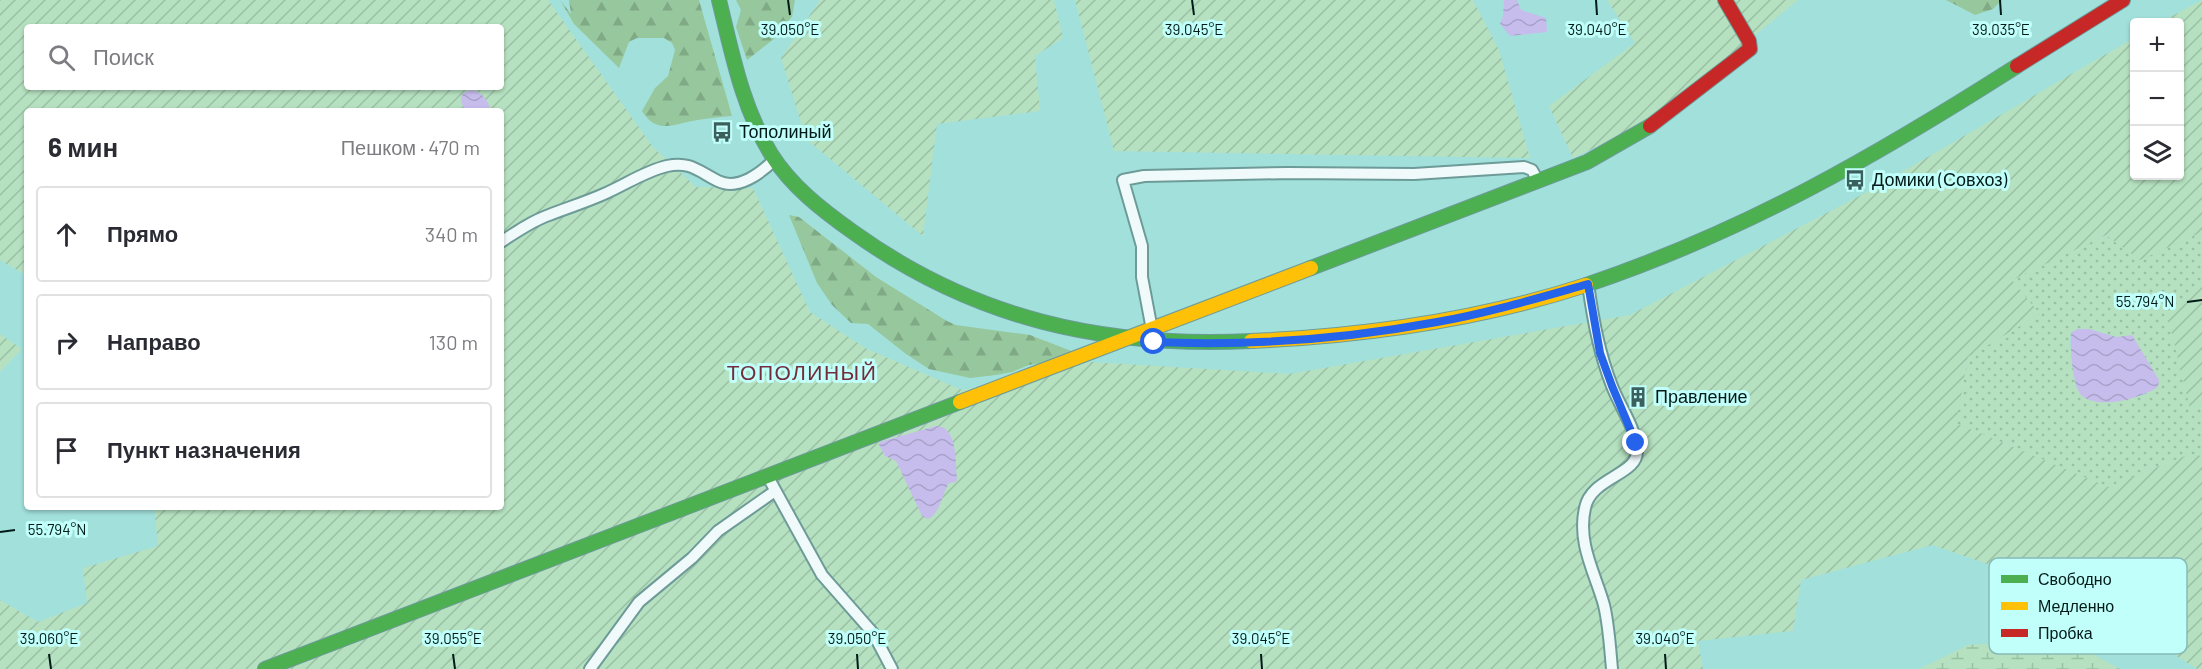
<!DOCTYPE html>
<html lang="ru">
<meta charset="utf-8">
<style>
:root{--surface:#fff;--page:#f2f2f3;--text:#2b2b33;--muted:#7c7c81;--line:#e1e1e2}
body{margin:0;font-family:Barlow,sans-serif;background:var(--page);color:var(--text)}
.controls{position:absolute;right:18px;top:18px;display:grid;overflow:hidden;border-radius:6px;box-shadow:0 2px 4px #0004}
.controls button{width:54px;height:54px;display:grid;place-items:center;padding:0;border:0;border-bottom:2px solid var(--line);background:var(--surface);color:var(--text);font:30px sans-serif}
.stop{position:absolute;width:18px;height:18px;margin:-14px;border:4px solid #2563eb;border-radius:50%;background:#fff}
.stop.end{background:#2563eb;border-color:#fff;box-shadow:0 2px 6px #0008}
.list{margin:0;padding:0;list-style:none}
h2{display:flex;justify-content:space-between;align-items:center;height:78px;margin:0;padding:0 24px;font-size:26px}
h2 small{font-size:20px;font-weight:400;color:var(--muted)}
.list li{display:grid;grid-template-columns:39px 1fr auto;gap:18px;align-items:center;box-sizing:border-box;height:96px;margin:0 12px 12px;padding:0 12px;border:2px solid var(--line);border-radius:6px}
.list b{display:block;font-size:22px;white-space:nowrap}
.list em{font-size:20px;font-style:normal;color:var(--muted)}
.icon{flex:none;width:33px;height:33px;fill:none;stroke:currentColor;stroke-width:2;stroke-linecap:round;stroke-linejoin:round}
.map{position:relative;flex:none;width:2202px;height:669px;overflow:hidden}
.search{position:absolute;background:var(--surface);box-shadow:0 2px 4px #0004;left:24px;top:24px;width:480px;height:66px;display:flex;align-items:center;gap:15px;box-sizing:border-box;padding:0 21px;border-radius:6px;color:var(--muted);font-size:22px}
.panel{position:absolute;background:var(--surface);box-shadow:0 2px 4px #0004;left:24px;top:108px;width:480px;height:402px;border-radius:6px}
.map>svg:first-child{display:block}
.grass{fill:url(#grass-dots);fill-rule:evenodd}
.forest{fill:url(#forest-firs)}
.wetland{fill:url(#wetland-marsh)}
.garden{fill:url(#garden-furrows);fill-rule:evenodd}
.water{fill:url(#water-waves)}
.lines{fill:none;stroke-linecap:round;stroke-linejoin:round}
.street-casing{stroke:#6d9b98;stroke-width:14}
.fast-casing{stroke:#6d9b98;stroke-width:16}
.slow-casing{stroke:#6d9b98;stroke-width:16}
.jam-casing{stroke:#6d9b98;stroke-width:16}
.street{stroke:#f1fafa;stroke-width:10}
.fast{stroke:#4caf50;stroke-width:14}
.slow{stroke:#ffc107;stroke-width:14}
.jam{stroke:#c62828;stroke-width:14}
.route{stroke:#2563eb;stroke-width:8}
.ticks{fill:none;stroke:#021a18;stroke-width:2}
.labels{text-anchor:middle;stroke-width:6;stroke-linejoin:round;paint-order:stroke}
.poi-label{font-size:18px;fill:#021a18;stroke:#c0fffa;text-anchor:start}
.quarter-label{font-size:21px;letter-spacing:1.5px;fill:#722c3a;stroke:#c0fffa}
.key{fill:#c0fffa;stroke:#87bab6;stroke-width:1.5}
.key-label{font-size:16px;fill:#021a18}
.ticks-label{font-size:15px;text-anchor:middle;fill:#021a18;stroke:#c0fffa;stroke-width:6;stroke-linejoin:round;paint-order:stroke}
</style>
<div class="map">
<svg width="2202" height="669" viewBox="0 0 2202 669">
<defs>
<pattern id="grass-dots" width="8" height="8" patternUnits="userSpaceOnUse" patternTransform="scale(1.5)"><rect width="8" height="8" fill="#b5e1c0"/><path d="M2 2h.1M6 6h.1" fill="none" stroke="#9ac0a4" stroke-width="1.8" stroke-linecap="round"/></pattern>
<pattern id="forest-firs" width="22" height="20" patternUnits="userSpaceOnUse" patternTransform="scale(1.5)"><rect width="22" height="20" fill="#97c79d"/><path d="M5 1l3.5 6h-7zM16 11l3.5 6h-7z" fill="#80aa86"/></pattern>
<pattern id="wetland-marsh" width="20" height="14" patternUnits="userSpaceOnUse" patternTransform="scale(1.5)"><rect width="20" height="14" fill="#b5e1c0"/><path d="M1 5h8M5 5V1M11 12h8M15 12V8" fill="none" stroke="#9ac0a4"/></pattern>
<pattern id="garden-furrows" width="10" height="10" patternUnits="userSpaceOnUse" patternTransform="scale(1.5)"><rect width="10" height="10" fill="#b5e1c0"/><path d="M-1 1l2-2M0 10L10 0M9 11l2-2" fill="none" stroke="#9ac0a4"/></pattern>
<pattern id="water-waves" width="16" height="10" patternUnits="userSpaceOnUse" patternTransform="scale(1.5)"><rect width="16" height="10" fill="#c6bded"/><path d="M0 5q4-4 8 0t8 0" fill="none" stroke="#a8a2ca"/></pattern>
</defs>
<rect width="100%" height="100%" fill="#a2e0dc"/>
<path class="grass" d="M 2202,232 L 2202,282 L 2167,314 L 2190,408 L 2202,406 L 2202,456 L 2190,454 L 2108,487 L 1956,423 L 1968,357 L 2040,314 L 2011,280 L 2106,235 L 2140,260 ZM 2089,329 L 2116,337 L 2145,395 L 2105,402 L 2093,400 L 2076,387 L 2070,343 L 2071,333 Z"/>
<path class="forest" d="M 560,0 L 571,14 L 569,0 L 699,0 L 732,116 C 720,117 709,118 698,120 C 676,123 657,136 642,111 L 655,88 L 668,76 L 675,50 L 672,43 L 664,38 L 637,38 L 629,42 L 619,68 L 574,24 Z
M 736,0 L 795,0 L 792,17 L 779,30 L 775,38 L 747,60 L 736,27 L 741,10 Z
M 1946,0 L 2002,0 L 1993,9 L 1975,15 Z
M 789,215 L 799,217 L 876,277 L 947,321 L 956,325 L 1030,335 L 1074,352 L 1049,362 L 1029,365 L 1012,372 L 996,375 L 970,378 L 929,369 L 906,354 L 868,324 L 851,323 L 832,305 L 817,283 Z"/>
<path class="wetland" d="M 2065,639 L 2120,669 L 1919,669 L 1968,645 Z"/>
<path class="garden" d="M 0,0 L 548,0 L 653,147 L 696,187 L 753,188 L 810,312 L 867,349 L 962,390 L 1092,362 L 1289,374 L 1630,315 L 1867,192 L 2134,38 L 2134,176 L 2180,176 L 2180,22 L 2161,22 L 2202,0 L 2202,232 L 2140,260 L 2106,235 L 2012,280 L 2040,314 L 1968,357 L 1956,423 L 2108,487 L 2190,454 L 2202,456 L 2202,669 L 2197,669 L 2156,643 L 2121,578 L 2060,589 L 1932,545 L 1801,580 L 1793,631 L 1698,641 L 1703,669 L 0,669 L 0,600 L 38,622 L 87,603 L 83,568 L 158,546 L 154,507 L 501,507 L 501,111 L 27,111 L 27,276 L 0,260 ZM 27,27 L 501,27 L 501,87 L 27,87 Z
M 820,0 L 1054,0 L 1063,38 L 1035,56 L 1040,111 L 937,124 L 923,236 L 806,139 L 781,58 Z
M 1075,0 L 1473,0 L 1499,50 L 1530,158 L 1114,151 Z
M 1607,0 L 1798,0 L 1647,123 L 1573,158 L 1549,106 L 1635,43 Z
M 2202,282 L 2202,406 L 2190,408 L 2167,314 Z
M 0,334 L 22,349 L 0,372 Z"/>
<path class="water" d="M 1504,0 L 1517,0 L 1521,10 L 1546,18 L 1547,32 L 1510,36 L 1500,24 L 1503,16 Z
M 472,90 C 483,93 488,100 491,111 L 466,111 C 459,101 458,92 472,90 Z
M 2077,329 L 2089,329 L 2116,337 L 2132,335 L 2159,380 L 2158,387 C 2141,398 2101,410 2082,396 C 2072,387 2070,346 2071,333 Z
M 936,426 C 958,426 955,462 957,478 L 956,482 L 949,483 C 942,494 940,514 928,519 L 922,516 L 896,461 L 885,456 L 879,445 L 880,442 Z"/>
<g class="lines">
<g class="street-casing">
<path id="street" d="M 501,242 C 516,232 532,221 549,215 C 567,208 586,202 604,194 C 625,185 645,171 667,166 C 690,161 698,171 718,181 C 738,191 761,173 774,160
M 1588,284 C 1593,319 1599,353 1612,386 C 1620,407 1636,428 1637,450 C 1639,475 1591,477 1585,508 C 1577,543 1595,573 1604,605 C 1609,626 1610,648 1612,669
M 1153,335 L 1142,277 L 1142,246 L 1123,180 L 1144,176 L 1288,173 L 1414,174 L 1524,167 L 1532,170 L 1538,181
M 768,477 L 822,575 L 873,633 L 892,669
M 590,669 L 639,602 L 692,558 L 718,531 L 775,491"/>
</g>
<g class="fast-casing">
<path id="fast" d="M 719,0 C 732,53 742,107 771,154 C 791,186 822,210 853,232 C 974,319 1104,348 1251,341
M 1311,268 L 1587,162 L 1650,126
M 1586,285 C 1746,231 1876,156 2017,66
M 265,669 L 960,402"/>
</g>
<g class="slow-casing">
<path id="slow" d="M 1251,341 C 1363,336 1479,320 1586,285
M 960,402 L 1311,268"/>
</g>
<g class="jam-casing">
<path id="jam" d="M 2017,66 L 2123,0
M 1650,126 L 1750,49 L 1749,41 L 1725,0"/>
</g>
<use href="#street" class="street"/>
<use href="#fast" class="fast"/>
<use href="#slow" class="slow"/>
<use href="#jam" class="jam"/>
</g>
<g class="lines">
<path class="route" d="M 1154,342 C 1247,346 1345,339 1437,322 C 1488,313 1538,298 1588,284 L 1600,353 L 1612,386 L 1636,443"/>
</g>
<path class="ticks" d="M 788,0 L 790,15M 1192,0 L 1194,15M 1596,0 L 1597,15M 2000,0 L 2001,15M 2187,302 L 2202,300M 0,532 L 15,530M 49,654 L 51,669M 453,654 L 455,669M 857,654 L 858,669M 1261,654 L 1262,669M 1665,654 L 1666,669"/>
<defs>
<g id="bus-bare" transform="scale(1.62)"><path d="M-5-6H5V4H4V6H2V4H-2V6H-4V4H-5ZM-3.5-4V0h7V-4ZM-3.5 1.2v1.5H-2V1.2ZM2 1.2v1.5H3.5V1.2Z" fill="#3a5f5d" stroke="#c0fffa" stroke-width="2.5" paint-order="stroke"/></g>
<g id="building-bare" transform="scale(1.62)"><path d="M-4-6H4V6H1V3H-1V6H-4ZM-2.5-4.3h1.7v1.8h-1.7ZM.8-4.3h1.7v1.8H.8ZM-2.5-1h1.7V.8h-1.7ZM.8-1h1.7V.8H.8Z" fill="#3a5f5d" stroke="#c0fffa" stroke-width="2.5" paint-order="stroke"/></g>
</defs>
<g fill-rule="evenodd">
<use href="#bus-bare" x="722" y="132"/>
<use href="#bus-bare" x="1855" y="180"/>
<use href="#building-bare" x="1638" y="397"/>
</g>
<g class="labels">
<g class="poi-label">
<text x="739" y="138">Тополиный</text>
<text x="1872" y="186">Домики (Совхоз)</text>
<text x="1655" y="403">Правление</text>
</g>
<g class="quarter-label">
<text x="802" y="380">ТОПОЛИНЫЙ</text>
</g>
</g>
<rect x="1989" y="558" width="198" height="96" rx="9" class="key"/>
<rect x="2001" y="575" width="27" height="8" fill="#4caf50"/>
<rect x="2001" y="602" width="27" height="8" fill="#ffc107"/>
<rect x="2001" y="629" width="27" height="8" fill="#c62828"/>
<g class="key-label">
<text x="2038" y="585">Свободно</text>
<text x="2038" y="612">Медленно</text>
<text x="2038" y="639">Пробка</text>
</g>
<g class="ticks-label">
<text x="790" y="35">39.050°E</text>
<text x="1194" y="35">39.045°E</text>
<text x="1597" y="35">39.040°E</text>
<text x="2001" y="35">39.035°E</text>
<text x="2145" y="307">55.794°N</text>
<text x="57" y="535">55.794°N</text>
<text x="49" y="644">39.060°E</text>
<text x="453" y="644">39.055°E</text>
<text x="857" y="644">39.050°E</text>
<text x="1261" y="644">39.045°E</text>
<text x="1665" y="644">39.040°E</text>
</g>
</svg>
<div class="controls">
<button>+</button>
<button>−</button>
<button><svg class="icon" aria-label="layers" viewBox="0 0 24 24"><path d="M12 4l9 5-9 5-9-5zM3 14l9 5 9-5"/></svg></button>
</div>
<div class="stop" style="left:1154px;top:342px"></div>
<div class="stop end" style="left:1636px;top:443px"></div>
<div class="search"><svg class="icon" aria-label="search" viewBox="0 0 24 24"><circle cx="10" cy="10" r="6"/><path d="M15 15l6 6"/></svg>Поиск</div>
<section class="panel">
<h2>6 мин<small>Пешком · 470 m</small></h2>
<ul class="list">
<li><svg class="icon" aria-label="ahead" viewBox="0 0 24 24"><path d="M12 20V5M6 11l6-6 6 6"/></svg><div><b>Прямо</b></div><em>340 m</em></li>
<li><svg class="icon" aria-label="right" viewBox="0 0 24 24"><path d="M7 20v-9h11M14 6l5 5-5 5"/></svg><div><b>Направо</b></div><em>130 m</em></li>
<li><svg class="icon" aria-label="arrive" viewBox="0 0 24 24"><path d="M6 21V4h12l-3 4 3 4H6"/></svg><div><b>Пункт назначения</b></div></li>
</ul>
</section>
</div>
